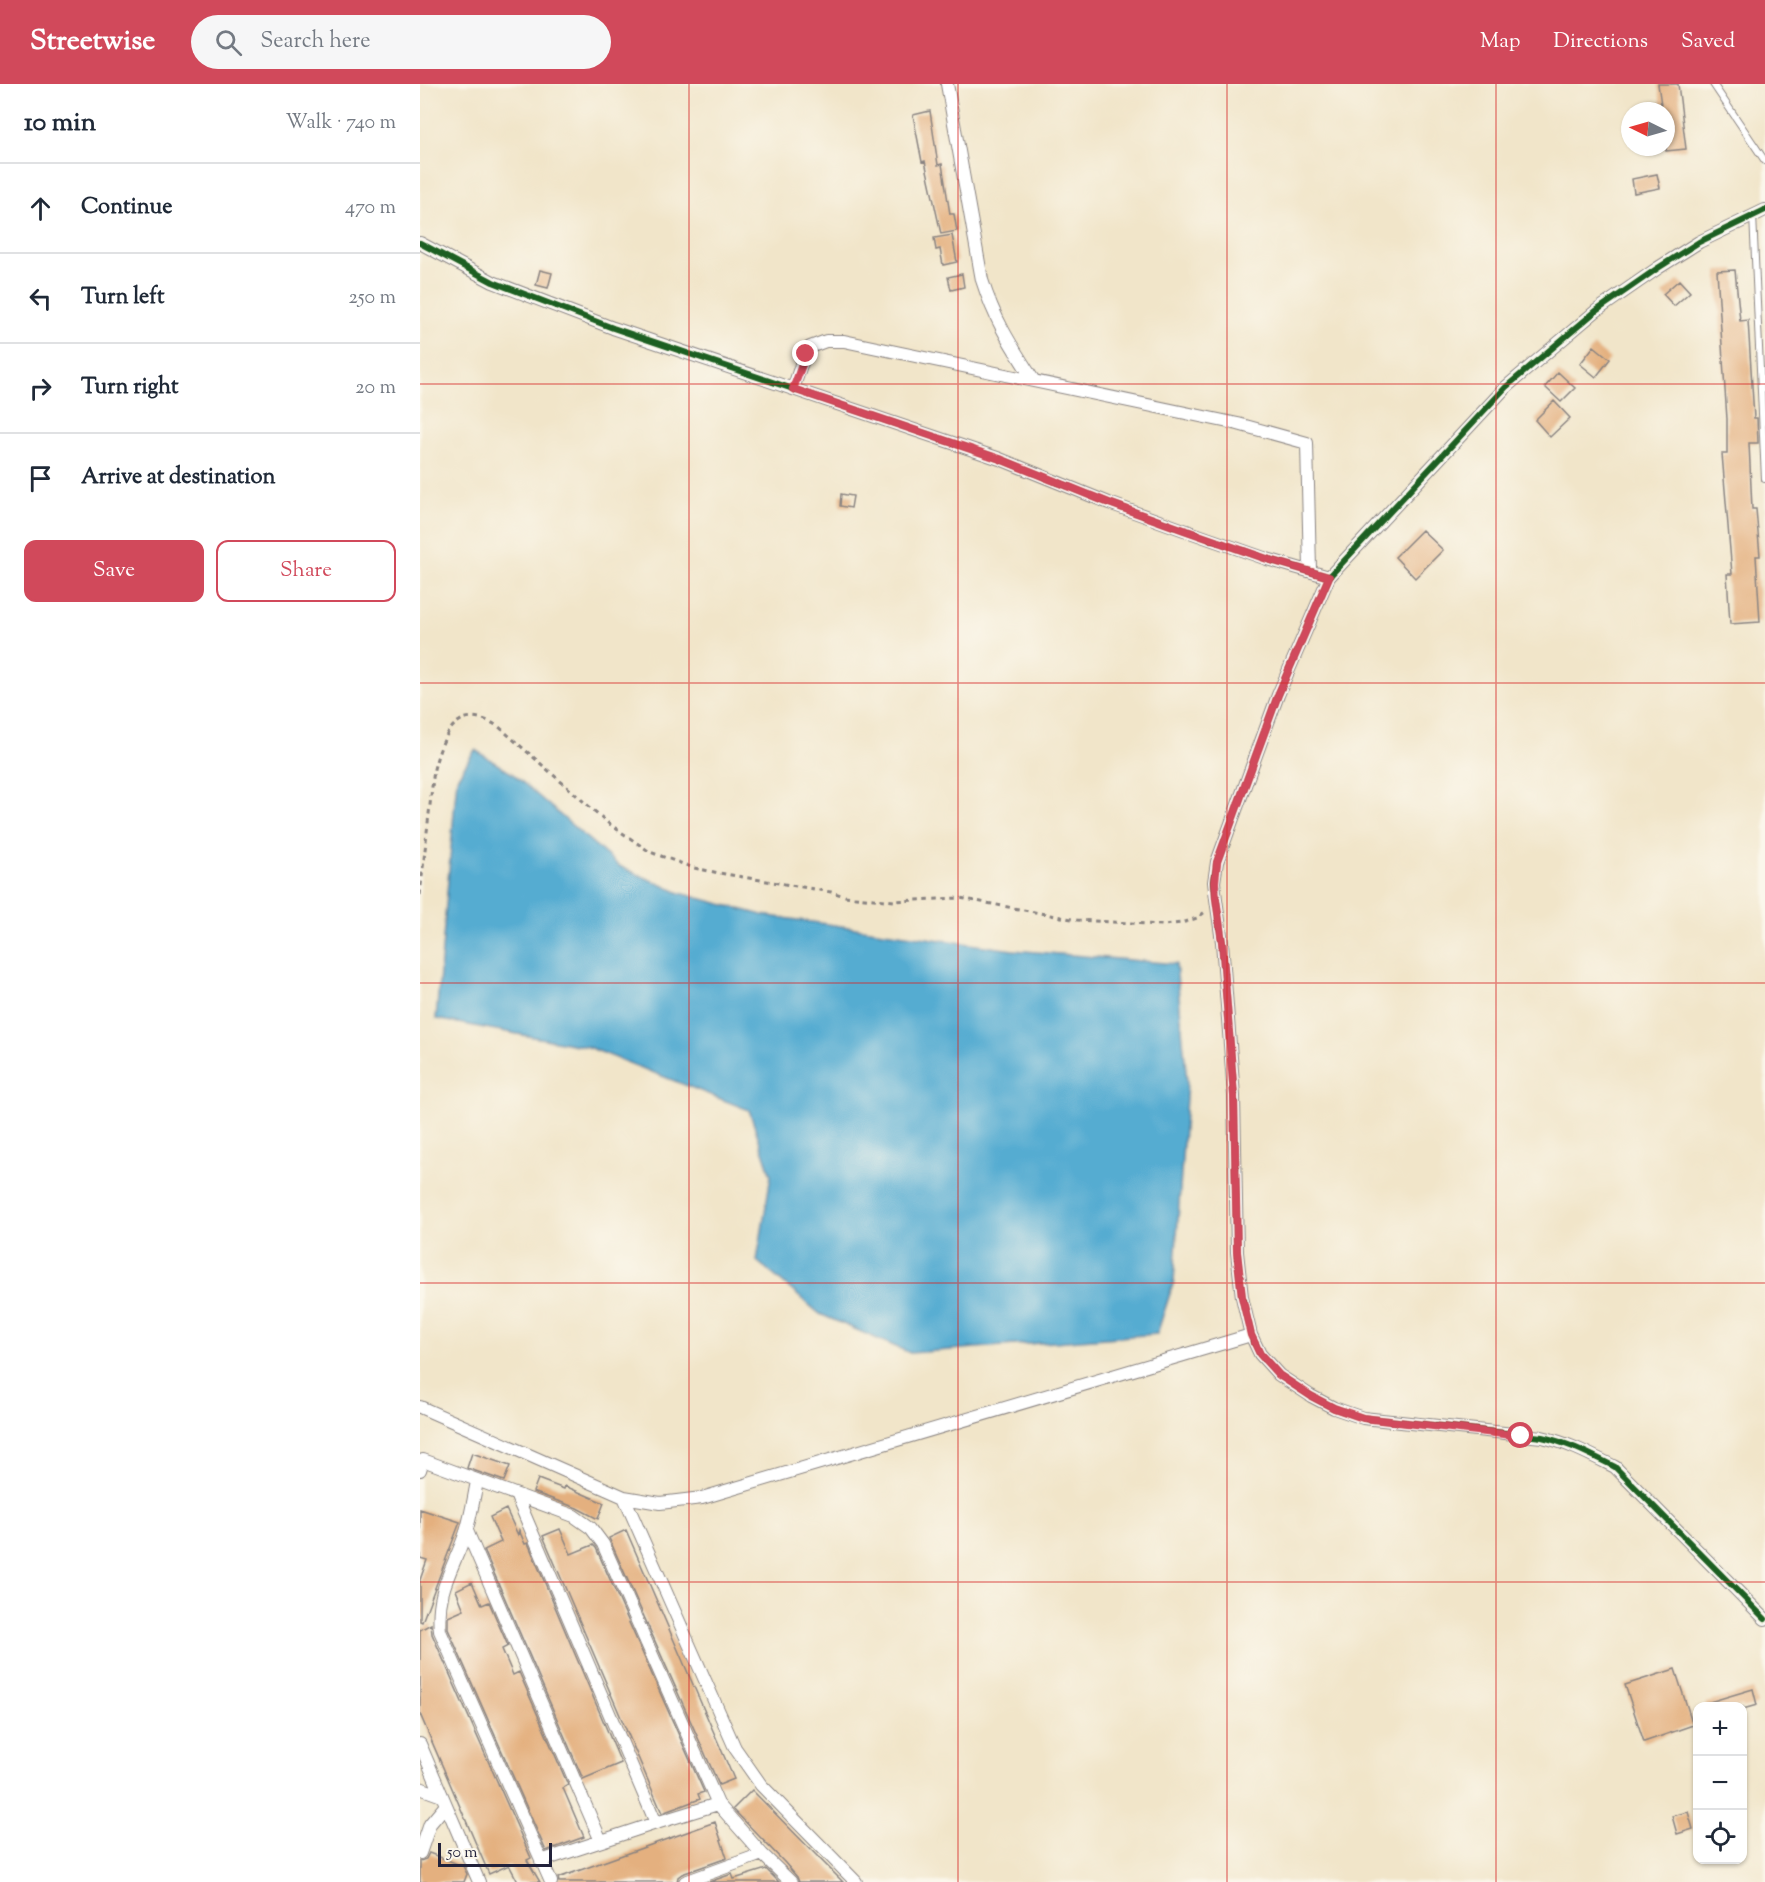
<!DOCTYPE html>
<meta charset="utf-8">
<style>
:root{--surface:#fff;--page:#f6f6f7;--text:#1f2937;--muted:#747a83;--line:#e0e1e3;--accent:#d1495b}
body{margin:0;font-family:"Sorts Mill Goudy",serif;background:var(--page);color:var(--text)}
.controls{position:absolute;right:18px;bottom:18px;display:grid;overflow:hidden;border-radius:12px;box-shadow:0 2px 4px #0004}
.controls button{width:54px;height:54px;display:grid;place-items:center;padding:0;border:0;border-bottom:2px solid var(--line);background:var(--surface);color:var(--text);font:30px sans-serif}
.compass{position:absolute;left:1201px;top:18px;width:54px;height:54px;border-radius:50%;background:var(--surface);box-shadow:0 2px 4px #0004;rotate:275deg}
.scale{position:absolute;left:18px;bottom:15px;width:114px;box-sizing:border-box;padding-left:6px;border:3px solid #22223b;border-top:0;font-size:16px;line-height:21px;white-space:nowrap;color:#22223b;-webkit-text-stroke:4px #fbf7ec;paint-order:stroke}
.stop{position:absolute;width:18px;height:18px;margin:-14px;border:4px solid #d1495b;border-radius:50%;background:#fff}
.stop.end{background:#d1495b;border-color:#fff;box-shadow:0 2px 6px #0008}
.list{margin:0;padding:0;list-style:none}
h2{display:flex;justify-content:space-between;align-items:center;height:78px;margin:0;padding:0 24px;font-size:26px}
h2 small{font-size:20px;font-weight:400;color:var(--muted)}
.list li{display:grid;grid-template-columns:39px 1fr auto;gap:18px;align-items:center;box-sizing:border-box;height:90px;padding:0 24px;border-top:2px solid var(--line)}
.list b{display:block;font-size:22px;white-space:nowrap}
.list em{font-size:20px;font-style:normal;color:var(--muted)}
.actions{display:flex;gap:12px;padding:18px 24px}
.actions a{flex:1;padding:14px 0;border:2px solid var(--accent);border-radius:12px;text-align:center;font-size:21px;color:var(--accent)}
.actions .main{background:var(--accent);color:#fff}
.icon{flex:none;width:33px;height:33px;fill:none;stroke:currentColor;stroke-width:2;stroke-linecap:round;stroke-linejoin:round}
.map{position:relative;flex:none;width:1345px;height:1798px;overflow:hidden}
header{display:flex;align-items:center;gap:36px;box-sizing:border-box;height:84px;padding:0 30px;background:var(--accent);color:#fff}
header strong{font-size:28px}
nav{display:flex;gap:33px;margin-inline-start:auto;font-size:21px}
.search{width:420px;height:54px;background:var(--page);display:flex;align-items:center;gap:15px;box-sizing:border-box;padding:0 21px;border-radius:33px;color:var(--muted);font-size:22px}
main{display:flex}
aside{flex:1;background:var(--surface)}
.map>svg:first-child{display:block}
.water{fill:#54acd1;stroke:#3b6786;stroke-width:1.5}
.building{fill:#e4b07f}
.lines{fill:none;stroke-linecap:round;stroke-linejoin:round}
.service-casing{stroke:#8a8482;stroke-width:8}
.minor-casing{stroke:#8a8482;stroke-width:14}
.path{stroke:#8a8482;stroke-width:3;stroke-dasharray:4.5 4.5;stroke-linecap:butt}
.service{stroke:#fff;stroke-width:6}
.minor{stroke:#fff;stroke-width:12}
.cycleway-casing{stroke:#fbf7ec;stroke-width:10}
.cycleway{stroke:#1b5e20;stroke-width:6}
.route{stroke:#d1495b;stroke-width:8}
.grid{fill:none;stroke:#d62828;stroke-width:1.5;stroke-opacity:0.55}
</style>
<header>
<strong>Streetwise</strong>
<div class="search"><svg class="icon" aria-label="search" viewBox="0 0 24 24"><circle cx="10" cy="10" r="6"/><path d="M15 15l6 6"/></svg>Search here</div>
<nav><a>Map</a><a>Directions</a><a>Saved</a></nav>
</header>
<main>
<aside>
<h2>10 min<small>Walk · 740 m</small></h2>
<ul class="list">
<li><svg class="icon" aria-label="ahead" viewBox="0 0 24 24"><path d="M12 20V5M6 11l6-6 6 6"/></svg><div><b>Continue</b></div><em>470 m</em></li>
<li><svg class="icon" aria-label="left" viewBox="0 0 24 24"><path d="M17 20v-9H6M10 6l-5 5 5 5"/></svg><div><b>Turn left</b></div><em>250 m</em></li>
<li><svg class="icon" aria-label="right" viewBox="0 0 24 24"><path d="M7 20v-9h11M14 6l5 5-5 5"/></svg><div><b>Turn right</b></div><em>20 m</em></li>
<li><svg class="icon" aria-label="arrive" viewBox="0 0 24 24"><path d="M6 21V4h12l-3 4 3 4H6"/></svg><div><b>Arrive at destination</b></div></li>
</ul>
<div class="actions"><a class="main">Save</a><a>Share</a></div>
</aside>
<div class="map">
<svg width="1345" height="1798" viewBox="0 0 1345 1798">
<rect width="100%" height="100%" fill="#fbf7ec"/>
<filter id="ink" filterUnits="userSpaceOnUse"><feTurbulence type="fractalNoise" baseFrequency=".0167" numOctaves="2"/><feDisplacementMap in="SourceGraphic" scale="12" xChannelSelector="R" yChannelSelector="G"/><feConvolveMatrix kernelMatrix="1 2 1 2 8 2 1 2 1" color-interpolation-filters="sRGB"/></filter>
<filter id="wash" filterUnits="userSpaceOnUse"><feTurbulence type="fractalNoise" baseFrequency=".008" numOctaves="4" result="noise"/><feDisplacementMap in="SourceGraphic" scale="24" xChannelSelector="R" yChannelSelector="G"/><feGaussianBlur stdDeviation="1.35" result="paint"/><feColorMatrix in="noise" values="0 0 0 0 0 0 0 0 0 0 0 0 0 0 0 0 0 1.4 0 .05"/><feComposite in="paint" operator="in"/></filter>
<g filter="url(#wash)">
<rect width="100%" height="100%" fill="#f1e5c9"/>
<path class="water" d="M 55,666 L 93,690 L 199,782 L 260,809 L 342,831 L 593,866 L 756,880 L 767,998 L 754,1197 L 737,1250 L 490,1269 L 400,1230 L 337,1177 L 351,1091 L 329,1026 L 168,963 L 16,935 L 37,694 Z"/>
<g id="blocks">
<path class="building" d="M 1238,0 L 1258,0 L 1266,65 L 1246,67 L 1246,27 L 1242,27 Z
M 510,27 L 518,81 L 522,80 L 530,130 L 534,130 L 537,147 L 521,150 L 505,77 L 502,78 L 493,31 Z
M 1237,90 L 1240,104 L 1214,109 L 1212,95 Z
M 532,151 L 537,178 L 523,181 L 520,165 L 516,166 L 514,154 Z
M 120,186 L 132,189 L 128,204 L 116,201 Z
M 1315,186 L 1320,237 L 1328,236 L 1334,334 L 1337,334 L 1338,359 L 1329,359 L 1332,425 L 1336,425 L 1340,472 L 1336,472 L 1340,538 L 1310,540 L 1307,490 L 1312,490 L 1302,370 L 1307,370 L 1307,335 L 1297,187 Z
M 542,190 L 544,203 L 531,206 L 528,193 Z
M 1259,196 L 1270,208 L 1254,222 L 1243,210 Z
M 1174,262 L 1190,275 L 1176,293 L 1160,280 Z
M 1138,288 L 1155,304 L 1141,318 L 1125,303 Z
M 1134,317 L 1150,334 L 1130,353 L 1115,336 Z
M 421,410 L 433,412 L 431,424 L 420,422 Z
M 1002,446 L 1023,466 L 995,494 L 975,473 Z
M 52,1369 L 90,1382 L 84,1397 L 47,1384 Z
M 118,1395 L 144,1405 L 145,1402 L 184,1419 L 178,1435 L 157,1424 L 113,1408 Z
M 0,1425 L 40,1438 L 2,1538 L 0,1537 L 0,1496 L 7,1476 L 0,1474 Z
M 86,1425 L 98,1451 L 99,1446 L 105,1460 L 108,1459 L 201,1679 L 163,1695 L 64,1466 L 81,1458 L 70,1433 Z
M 140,1445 L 151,1470 L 173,1461 L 176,1464 L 284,1708 L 278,1710 L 280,1715 L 242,1729 L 123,1452 Z
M 206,1446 L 314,1695 L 299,1701 L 189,1454 Z
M 52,1498 L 62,1521 L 69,1518 L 88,1562 L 82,1565 L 93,1591 L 99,1588 L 148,1701 L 143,1704 L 164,1753 L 126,1767 L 28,1545 L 28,1533 L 44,1526 L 36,1506 Z
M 11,1540 L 12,1550 L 111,1774 L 107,1776 L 120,1798 L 98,1798 L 89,1781 L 69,1790 L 0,1630 L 0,1546 Z
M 1255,1585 L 1273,1641 L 1224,1658 L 1205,1601 Z
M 1333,1605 L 1337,1621 L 1323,1625 L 1323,1623 L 1286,1623 L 1286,1619 Z
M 332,1706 L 401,1776 L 423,1798 L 379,1798 L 377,1793 L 365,1779 L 313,1725 Z
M 1268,1728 L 1273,1745 L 1257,1750 L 1252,1732 Z
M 295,1738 L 307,1774 L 262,1790 L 258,1793 L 257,1798 L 139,1798 L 138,1794 Z
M 9,1769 L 43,1782 L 47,1790 L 44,1798 L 0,1798 L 0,1777 L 6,1775 Z
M 346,1785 L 359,1798 L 289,1798 L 312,1790 L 314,1795 Z"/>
</g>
</g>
<g filter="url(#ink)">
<use href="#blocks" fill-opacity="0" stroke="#8a8482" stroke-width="1.5"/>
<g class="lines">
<g class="service-casing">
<path id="service" d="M 1293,0 L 1345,77
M 1333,131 L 1345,395"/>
</g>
<g class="minor-casing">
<path id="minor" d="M 527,0 L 562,196 C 575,237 591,261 614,297
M 1345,126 L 1279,158 L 1238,184 L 1176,227 L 1086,303 L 909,493 L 858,611 L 797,778 L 794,798 L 796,815 L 802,858 L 814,1012 L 817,1168 L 822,1213 L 831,1251 L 840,1270 L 859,1291 L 891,1312 L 914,1324 L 943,1334 L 1122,1353 C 1149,1359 1171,1371 1195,1383 L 1345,1535
M 0,159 L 73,198 L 193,244 L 580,375 L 689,419 L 764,446 L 847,475 L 909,493
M 373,305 L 381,281 L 390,263 L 406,257 L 424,257 L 818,340 L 887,359 L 890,486
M 0,1323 L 204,1413 L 240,1419 L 282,1414 L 831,1251
M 0,1386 L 3,1376 L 154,1432 L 171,1444 L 183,1460 L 298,1720 L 342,1770 L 371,1798
M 57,1397 C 54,1414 51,1432 46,1448 C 33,1486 16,1505 20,1547 L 131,1798
M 97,1413 L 236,1739
M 204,1413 L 315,1664 L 341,1701 L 436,1798
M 47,1447 L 181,1757
M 0,1660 L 59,1798
M 0,1704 L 22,1712
M 0,1769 L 10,1740 L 26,1721
M 121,1777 L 236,1739 L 298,1720
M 265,1798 L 342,1770"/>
</g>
<path class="path" d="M 0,811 L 14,685 C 23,650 38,616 79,643 L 188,739 L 230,768 L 274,784 L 299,789 L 411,808 L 425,812 L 474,817 L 540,814 L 657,836 L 743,841 L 762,839 L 777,834 L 785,828"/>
<use href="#service" class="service"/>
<use href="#minor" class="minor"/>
<g class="cycleway-casing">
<path id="cycleway" d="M 1345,126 L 1279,158 L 1238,184 L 1176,227 L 1086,303 L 909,493 L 858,611 L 797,778 L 794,798 L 796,815 L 802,858 L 814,1012 L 817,1168 L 822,1213 L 831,1251 L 840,1270 L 859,1291 L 891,1312 L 914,1324 L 943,1334 L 1122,1353 C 1149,1359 1171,1371 1195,1383 L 1345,1535
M 0,159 L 73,198 L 193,244 L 580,375 L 689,419 L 764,446 L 847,475 L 909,493"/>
</g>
<use href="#cycleway" class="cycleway"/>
</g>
</g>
<g class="lines" filter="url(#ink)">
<path class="route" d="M 386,270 L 373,305 L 580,375 L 689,419 L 764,446 L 847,475 L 909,493 L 858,611 L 797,778 L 795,798 L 796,815 L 802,858 L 814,1012 L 817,1168 L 822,1213 L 831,1251 L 840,1270 L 859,1291 L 891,1312 L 914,1324 L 943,1334 L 1101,1352"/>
</g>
<path class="grid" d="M 269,0 L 269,1798M 538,0 L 538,1798M 807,0 L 807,1798M 1076,0 L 1076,1798M 0,300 L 1345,300M 0,599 L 1345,599M 0,899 L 1345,899M 0,1199 L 1345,1199M 0,1498 L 1345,1498"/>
</svg>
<div class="controls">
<button>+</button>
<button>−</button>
<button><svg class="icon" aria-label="locate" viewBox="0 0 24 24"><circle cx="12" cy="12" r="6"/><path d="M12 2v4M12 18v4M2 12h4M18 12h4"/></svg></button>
</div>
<svg class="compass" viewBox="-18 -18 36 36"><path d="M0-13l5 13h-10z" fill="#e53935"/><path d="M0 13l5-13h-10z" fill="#747a83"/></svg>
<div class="scale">50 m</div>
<div class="stop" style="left:1101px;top:1352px"></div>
<div class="stop end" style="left:386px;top:270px"></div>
</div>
</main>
